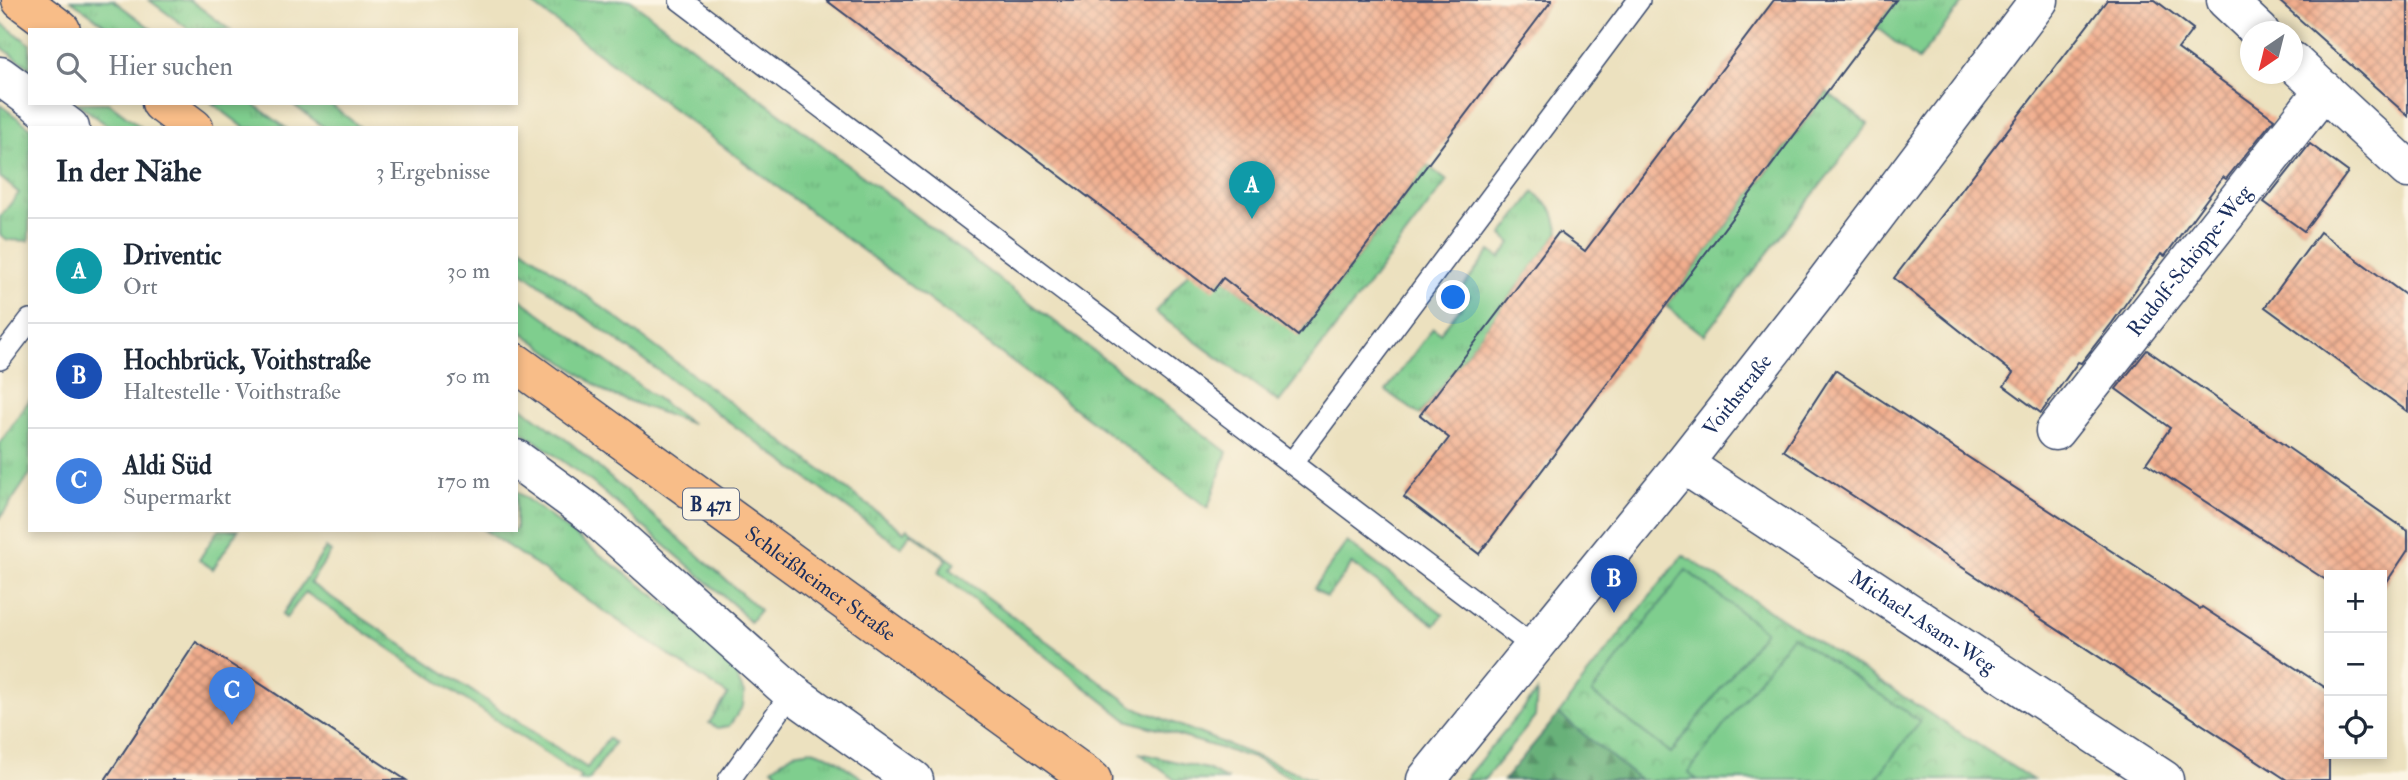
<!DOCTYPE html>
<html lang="de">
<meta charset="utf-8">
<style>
:root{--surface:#fff;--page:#f6f6f7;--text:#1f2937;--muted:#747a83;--line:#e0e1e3;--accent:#1a73e8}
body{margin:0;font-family:"IM FELL Double Pica",serif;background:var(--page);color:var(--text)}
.controls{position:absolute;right:21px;bottom:21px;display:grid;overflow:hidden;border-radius:0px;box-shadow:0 4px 10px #0003}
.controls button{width:63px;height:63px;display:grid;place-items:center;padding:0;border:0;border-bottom:2px solid var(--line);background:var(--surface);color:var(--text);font:35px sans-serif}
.compass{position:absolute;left:2240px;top:21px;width:63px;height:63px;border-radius:50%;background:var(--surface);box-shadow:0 4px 10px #0003;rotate:215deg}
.you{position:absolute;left:1454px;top:298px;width:24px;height:24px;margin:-18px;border:5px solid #fff;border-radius:50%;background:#1a73e8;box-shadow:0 0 0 10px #1a73e833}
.badge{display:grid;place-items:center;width:46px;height:46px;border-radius:50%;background:var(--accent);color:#fff;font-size:23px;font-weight:700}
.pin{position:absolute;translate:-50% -58px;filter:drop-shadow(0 2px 4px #0008)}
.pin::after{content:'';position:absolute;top:37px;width:24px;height:21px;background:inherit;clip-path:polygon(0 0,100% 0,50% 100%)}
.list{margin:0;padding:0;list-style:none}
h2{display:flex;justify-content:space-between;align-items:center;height:91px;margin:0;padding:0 28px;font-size:30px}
h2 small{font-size:23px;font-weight:400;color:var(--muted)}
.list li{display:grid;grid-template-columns:46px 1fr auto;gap:21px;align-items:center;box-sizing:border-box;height:105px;padding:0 28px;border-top:2px solid var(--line)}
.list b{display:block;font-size:26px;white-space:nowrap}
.list p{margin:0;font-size:23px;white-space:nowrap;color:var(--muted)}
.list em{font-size:23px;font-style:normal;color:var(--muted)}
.icon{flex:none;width:38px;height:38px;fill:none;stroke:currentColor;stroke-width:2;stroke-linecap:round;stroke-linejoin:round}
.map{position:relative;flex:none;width:2408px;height:780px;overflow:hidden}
.search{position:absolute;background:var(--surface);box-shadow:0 4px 10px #0003;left:28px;top:28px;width:490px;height:77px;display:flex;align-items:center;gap:18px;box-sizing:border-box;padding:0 24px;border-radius:0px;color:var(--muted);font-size:26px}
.panel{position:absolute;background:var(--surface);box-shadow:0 4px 10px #0003;left:28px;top:126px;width:490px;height:406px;border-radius:0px}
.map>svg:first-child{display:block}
.grass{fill:url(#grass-tufts);stroke:#4d7e76;stroke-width:2}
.forest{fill:url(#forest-firs);stroke:#41706c;stroke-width:2}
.park{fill:url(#park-crowns);stroke:#4d7e76;stroke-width:2}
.pitch{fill:#7fce8e;stroke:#4d7e76;stroke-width:2}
.building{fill:url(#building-cross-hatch)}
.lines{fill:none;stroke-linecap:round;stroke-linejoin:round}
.lane-casing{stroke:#3a4a6d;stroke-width:24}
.street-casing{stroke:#3a4a6d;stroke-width:41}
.primary-casing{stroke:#3a4a6d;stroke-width:41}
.lane{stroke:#fff;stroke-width:21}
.street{stroke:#fff;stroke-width:38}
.primary{stroke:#f8bd88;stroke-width:38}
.labels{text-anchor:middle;stroke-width:6;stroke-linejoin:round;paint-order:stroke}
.shield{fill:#fcf5e5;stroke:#5e6a86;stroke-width:2}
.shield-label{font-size:19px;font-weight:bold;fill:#1b2f5e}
.street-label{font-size:21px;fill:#1b2f5e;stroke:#fcf5e5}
</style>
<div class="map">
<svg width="2408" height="780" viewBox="0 0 2408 780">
<defs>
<pattern id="grass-tufts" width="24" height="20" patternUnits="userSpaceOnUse" patternTransform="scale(1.75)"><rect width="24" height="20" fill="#7fce8e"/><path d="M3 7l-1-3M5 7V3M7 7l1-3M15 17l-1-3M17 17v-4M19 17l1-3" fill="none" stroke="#6db17d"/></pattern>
<pattern id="forest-firs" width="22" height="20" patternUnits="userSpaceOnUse" patternTransform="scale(1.75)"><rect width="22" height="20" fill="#67b179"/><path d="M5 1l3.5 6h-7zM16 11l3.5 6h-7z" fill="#549066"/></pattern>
<pattern id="park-crowns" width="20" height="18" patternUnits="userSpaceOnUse" patternTransform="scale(1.75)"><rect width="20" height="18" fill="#7fce8e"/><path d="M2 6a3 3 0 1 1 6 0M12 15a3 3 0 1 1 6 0" fill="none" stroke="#6db17d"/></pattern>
<pattern id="building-cross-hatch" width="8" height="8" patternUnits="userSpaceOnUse" patternTransform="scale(1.75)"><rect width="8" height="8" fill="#f2ae8e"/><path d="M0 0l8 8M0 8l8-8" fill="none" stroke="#c38e77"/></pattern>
</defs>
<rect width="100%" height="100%" fill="#fcf5e5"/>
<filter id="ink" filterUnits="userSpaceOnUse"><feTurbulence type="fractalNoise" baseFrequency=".0143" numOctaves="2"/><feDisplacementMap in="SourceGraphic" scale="14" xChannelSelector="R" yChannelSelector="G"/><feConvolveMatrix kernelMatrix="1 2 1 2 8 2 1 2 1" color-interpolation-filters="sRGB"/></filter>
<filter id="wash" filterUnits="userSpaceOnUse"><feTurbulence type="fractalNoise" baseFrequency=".00686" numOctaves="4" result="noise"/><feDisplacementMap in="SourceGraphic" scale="28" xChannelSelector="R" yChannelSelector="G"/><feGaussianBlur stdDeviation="1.57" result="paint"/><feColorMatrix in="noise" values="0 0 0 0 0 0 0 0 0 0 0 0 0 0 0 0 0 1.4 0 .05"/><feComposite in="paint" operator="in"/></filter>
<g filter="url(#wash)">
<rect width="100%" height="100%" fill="#ece1bf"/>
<path class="grass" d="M 71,0 L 113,0 L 153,30 L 112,30 Z
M 149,0 L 190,0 L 230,30 L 190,30 Z
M 527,0 L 630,0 L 1227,452 L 1208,508 Z
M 1896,0 L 1965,0 L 1918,60 L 1876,27 Z
M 0,22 L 30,44 L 30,68 L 0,46 Z
M 1827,92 L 1868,124 L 1704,335 L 1666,306 Z
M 77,103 L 109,103 L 142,128 L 111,128 Z
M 212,103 L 252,103 L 286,128 L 245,128 Z
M 291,103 L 329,103 L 361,128 L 325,128 Z
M 0,105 L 31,128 L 29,241 L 8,240 L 0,235 L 0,217 L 19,193 L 0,177 Z
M 1427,165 L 1447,181 L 1279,402 L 1155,312 L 1189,272 L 1223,278 L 1299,335 Z
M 1534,192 L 1553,211 L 1559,232 L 1420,415 L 1386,391 L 1433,328 L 1440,333 L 1470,296 L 1461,290 L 1490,251 L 1500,258 L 1511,243 L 1502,235 Z
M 516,243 L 904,532 L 907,528 L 955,563 L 950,569 L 1134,707 L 1315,780 L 1296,780 L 1256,759 L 1127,720 L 938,572 L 947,559 L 911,533 L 901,547 L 516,267 Z
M 516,296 L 692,424 L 607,393 L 516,328 Z
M 30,399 L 30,474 L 0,518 L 0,443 Z
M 516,403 L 572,444 L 760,610 L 750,622 L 735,606 L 593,483 L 516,427 Z
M 516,491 L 680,615 L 735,673 L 744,693 L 743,706 L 729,726 L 718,728 L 709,723 L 728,695 L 484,530 L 516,530 Z
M 218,530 L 238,530 L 213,569 L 199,560 Z
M 1347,542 L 1443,614 L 1435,625 L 1352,564 L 1327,597 L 1314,588 Z
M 326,548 L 331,552 L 310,583 L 587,768 L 608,738 L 614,743 L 589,780 L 579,780 L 581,777 L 305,592 L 286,618 L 282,615 Z
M 1537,692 L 1535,717 L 1484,780 L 1464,780 Z
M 812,750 L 830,756 L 865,780 L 787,780 L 772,768 L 793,753 Z
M 1139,753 L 1207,769 L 1228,780 L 1175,780 Z"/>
<path class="forest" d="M 1559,714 L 1640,780 L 1504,780 Z"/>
<path class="park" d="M 1683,555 L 2033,780 L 1640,780 L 1559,714 L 1582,682 Z"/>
<path class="pitch" d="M 1686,570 L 1765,631 L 1671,753 L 1592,693 Z
M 1792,636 L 1920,721 L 1875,780 L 1698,780 L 1688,773 Z"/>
<g id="blocks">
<path class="building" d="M 826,0 L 1552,0 L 1298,336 L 1223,278 L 1213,291 Z
M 1774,0 L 1896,0 L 1479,554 L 1404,497 L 1449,438 L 1420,415 L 1559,232 L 1585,251 Z
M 2107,0 L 2155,0 L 2193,29 L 2178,49 L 2274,119 L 2226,179 L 2223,177 L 2165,256 L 2161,254 L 2112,323 L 2081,363 L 2078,362 L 2041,413 L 2004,386 L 2013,373 L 1894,278 Z
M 2278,0 L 2408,0 L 2408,116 L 2335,51 Z
M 2310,144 L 2348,172 L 2304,231 L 2264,202 Z
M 2320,232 L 2408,297 L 2408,412 L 2265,307 Z
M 2147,350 L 2408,531 L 2408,550 L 2382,589 L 2382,575 L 2329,575 L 2329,582 L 2146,463 L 2170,428 L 2116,389 Z
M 1835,370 L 2200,609 L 2202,607 L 2329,690 L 2329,780 L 2287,780 L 1783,450 Z
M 196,642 L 238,669 L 406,780 L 105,780 Z"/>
</g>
</g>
<g filter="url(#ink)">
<use href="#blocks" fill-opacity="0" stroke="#3a4a6d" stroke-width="2"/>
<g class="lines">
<g class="lane-casing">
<path id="lane" d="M 680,0 L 1534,647
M 0,359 L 30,320
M 1292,463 L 1639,0
M 729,780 L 792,693"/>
</g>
<g class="street-casing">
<g id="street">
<path d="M 2226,0 L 2260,32"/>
<path d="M 2292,61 L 2408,169"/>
<path d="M 0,76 L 30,98"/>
<path d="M 37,103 L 70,128"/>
<path id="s1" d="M 2055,431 L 2324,90"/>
<path d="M 516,459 L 594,516 L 792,693 L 914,780"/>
<path id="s2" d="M 1683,464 L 2164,780"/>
<path id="s3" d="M 1426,780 L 1683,464 L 1818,292 L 2039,0"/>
</g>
</g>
<g class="primary-casing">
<g id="primary">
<path d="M 21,0 L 61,30"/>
<path d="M 161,103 L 194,128"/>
<path id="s4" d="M 516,363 L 1092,780"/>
</g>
</g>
<use href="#lane" class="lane"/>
<use href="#street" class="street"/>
<use href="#primary" class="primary"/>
</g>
</g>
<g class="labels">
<rect class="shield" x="683" y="488.5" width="56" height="31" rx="5"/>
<g class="shield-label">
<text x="711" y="511">B 471</text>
</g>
<g class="street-label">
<text dy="7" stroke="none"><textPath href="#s1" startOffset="217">Rudolf-Schöppe-Weg</textPath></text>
<text dy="7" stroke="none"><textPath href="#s3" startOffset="495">Voithstraße</textPath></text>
<text dy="7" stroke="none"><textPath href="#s4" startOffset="376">Schleißheimer Straße</textPath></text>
<text dy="7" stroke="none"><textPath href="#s2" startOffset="287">Michael-Asam-Weg</textPath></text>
</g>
</g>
</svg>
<div class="controls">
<button>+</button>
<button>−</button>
<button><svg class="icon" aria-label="locate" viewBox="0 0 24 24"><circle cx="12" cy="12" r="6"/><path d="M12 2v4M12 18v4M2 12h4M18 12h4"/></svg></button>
</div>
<svg class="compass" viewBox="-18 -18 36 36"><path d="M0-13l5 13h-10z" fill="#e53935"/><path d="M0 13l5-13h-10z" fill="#747a83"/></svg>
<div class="you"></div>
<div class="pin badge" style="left:1252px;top:219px;background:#0f9aa8">A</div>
<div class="pin badge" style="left:1614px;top:613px;background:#1a4fb4">B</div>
<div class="pin badge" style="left:232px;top:725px;background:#3f7fe0">C</div>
<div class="search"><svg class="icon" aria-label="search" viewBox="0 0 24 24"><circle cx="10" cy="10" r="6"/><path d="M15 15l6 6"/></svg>Hier suchen</div>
<section class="panel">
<h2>In der Nähe<small>3 Ergebnisse</small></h2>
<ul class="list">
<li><span class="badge" style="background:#0f9aa8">A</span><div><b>Driventic</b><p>Ort</p></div><em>30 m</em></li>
<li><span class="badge" style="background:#1a4fb4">B</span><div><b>Hochbrück, Voithstraße</b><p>Haltestelle · Voithstraße</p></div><em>50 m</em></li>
<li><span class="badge" style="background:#3f7fe0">C</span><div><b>Aldi Süd</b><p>Supermarkt</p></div><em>170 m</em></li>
</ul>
</section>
</div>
